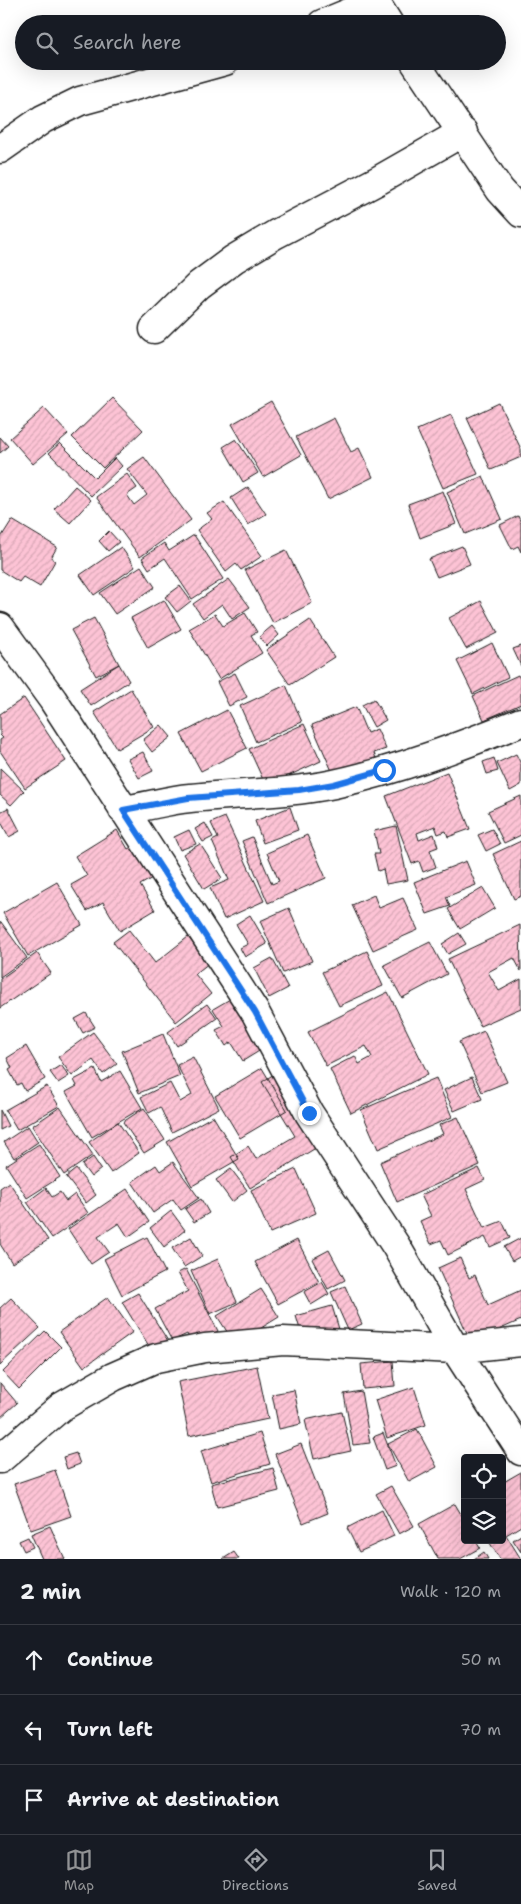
<!DOCTYPE html>
<meta charset="utf-8">
<style>
:root{--surface:#171b24;--page:#20242c;--text:#f1f3f6;--muted:#9ea1a6;--line:#363941;--accent:#919294}
body{margin:0;font-family:"Shantell Sans",sans-serif;background:var(--page);color:var(--text)}
.controls{position:absolute;right:15px;bottom:15px;display:grid;overflow:hidden;border-radius:5px;box-shadow:0 5px 20px #0002}
.controls button{width:45px;height:45px;display:grid;place-items:center;padding:0;border:0;border-bottom:1px solid var(--line);background:var(--surface);color:var(--text);font:25px sans-serif}
.stop{position:absolute;width:15px;height:15px;margin:-11px;border:4px solid #1a73e8;border-radius:50%;background:#fff}
.stop.end{background:#1a73e8;border-color:#fff;box-shadow:0 1px 5px #0008}
.list{margin:0;padding:0;list-style:none}
h2{display:flex;justify-content:space-between;align-items:center;height:65px;margin:0;padding:0 20px;font-size:21px}
h2 small{font-size:16px;font-weight:400;color:var(--muted)}
.list li{display:grid;grid-template-columns:32px 1fr auto;gap:15px;align-items:center;box-sizing:border-box;height:70px;padding:0 20px;border-top:1px solid var(--line)}
.list b{display:block;font-size:19px;white-space:nowrap}
.list em{font-size:16px;font-style:normal;color:var(--muted)}
.icon{flex:none;width:28px;height:28px;fill:none;stroke:currentColor;stroke-width:2;stroke-linecap:round;stroke-linejoin:round}
.map{position:relative;flex:none;width:521px;height:1559px;overflow:hidden}
.search{position:absolute;background:var(--surface);box-shadow:0 5px 20px #0002;left:15px;right:15px;top:15px;height:55px;display:flex;align-items:center;gap:12px;box-sizing:border-box;padding:0 18px;border-radius:28px;color:var(--muted);font-size:19px}
.sheet{height:275px;background:var(--surface)}
nav{display:flex;justify-content:space-around;align-items:center;box-sizing:border-box;height:70px;border-top:1px solid var(--line);background:var(--surface);font-size:14px;color:var(--muted)}
nav a{display:grid;justify-items:center;gap:2px}
nav .on{color:var(--accent)}
.map>svg:first-child{display:block}
.building{fill:url(#building-hatch);stroke:#1c1c1c}
.lines{fill:none;stroke-linecap:round;stroke-linejoin:round}
.street-casing{stroke:#1c1c1c;stroke-width:31}
.street{stroke:#fff;stroke-width:28}
.route{stroke:#1a73e8;stroke-width:6}
</style>
<div class="map">
<svg width="521" height="1559" viewBox="0 0 521 1559">
<defs>
<pattern id="building-hatch" width="6" height="6" patternUnits="userSpaceOnUse" patternTransform="scale(1.25)"><rect width="6" height="6" fill="#fdc3d5"/><path d="M-1 1l2-2M0 6l6-6M5 7l2-2" fill="none" stroke="#d8a7b6"/></pattern>
</defs>
<rect width="100%" height="100%" fill="#fff"/>
<filter id="ink" filterUnits="userSpaceOnUse"><feTurbulence type="fractalNoise" baseFrequency=".02" numOctaves="2"/><feDisplacementMap in="SourceGraphic" scale="10" xChannelSelector="R" yChannelSelector="G"/><feConvolveMatrix kernelMatrix="1 2 1 2 8 2 1 2 1" color-interpolation-filters="sRGB"/></filter>
<g filter="url(#ink)">
<path class="building" d="M 112,398 L 143,430 L 103,468 L 72,437 Z
M 271,402 L 301,455 L 263,477 L 232,424 Z
M 499,403 L 521,449 L 521,457 L 491,470 L 467,418 Z
M 44,408 L 68,434 L 33,464 L 10,438 Z
M 451,415 L 478,474 L 443,488 L 417,430 Z
M 334,418 L 351,452 L 359,448 L 373,477 L 328,499 L 296,437 Z
M 0,437 L 8,446 L 0,453 Z
M 236,439 L 258,473 L 243,482 L 223,447 Z
M 60,443 L 95,478 L 115,458 L 122,466 L 91,496 L 49,453 Z
M 144,457 L 191,520 L 140,557 L 96,497 L 127,474 L 137,488 L 127,495 L 134,505 L 147,495 L 127,469 Z
M 483,476 L 502,519 L 465,534 L 447,492 Z
M 75,486 L 91,500 L 70,523 L 54,509 Z
M 248,487 L 266,514 L 248,525 L 231,498 Z
M 443,491 L 456,524 L 420,538 L 408,504 Z
M 224,502 L 262,556 L 241,570 L 236,564 L 226,572 L 197,530 L 212,519 L 207,513 Z
M 518,516 L 521,523 L 521,552 L 518,546 L 512,549 L 500,525 Z
M 12,520 L 57,547 L 51,558 L 55,561 L 40,587 L 23,577 L 19,582 L 0,570 L 0,539 Z
M 109,531 L 119,542 L 108,551 L 99,541 Z
M 194,535 L 223,579 L 192,599 L 165,558 L 149,569 L 142,558 L 164,543 L 169,551 Z
M 462,546 L 470,564 L 437,577 L 429,559 Z
M 121,547 L 135,567 L 94,595 L 80,575 Z
M 286,550 L 312,603 L 273,623 L 245,570 Z
M 141,566 L 155,587 L 115,614 L 100,593 Z
M 229,579 L 250,607 L 232,619 L 222,604 L 203,618 L 193,604 Z
M 180,586 L 191,601 L 177,612 L 165,597 Z
M 164,600 L 181,629 L 148,648 L 131,618 Z
M 481,601 L 498,633 L 466,649 L 449,618 Z
M 245,613 L 257,632 L 251,635 L 262,653 L 219,679 L 189,629 L 215,614 L 223,626 Z
M 94,618 L 119,664 L 96,676 L 71,630 Z
M 310,620 L 334,657 L 290,685 L 266,650 Z
M 272,626 L 279,635 L 267,646 L 259,637 Z
M 492,643 L 508,677 L 473,694 L 457,661 Z
M 521,646 L 521,666 L 513,649 Z
M 119,664 L 129,681 L 91,706 L 80,689 Z
M 235,673 L 247,697 L 229,706 L 217,682 Z
M 518,675 L 521,681 L 521,704 L 484,720 L 473,696 Z
M 286,685 L 302,722 L 256,742 L 240,706 Z
M 131,689 L 154,727 L 117,749 L 94,712 Z
M 24,698 L 66,761 L 25,788 L 0,751 L 0,740 L 3,738 L 0,735 L 0,714 Z
M 374,699 L 386,720 L 374,727 L 362,705 Z
M 356,707 L 367,733 L 377,729 L 386,749 L 374,753 L 377,761 L 335,778 L 312,725 Z
M 227,710 L 247,748 L 201,771 L 181,734 Z
M 304,724 L 321,761 L 266,786 L 249,749 Z
M 161,725 L 171,737 L 152,752 L 143,740 Z
M 143,752 L 153,771 L 139,778 L 128,759 Z
M 516,754 L 521,764 L 521,785 L 510,791 L 497,763 Z
M 494,758 L 498,771 L 487,774 L 483,762 Z
M 0,768 L 24,791 L 11,805 L 0,795 Z
M 447,772 L 470,829 L 448,837 L 446,831 L 438,834 L 435,826 L 417,833 L 419,840 L 434,834 L 438,847 L 430,850 L 436,867 L 423,872 L 419,861 L 412,864 L 386,796 Z
M 521,796 L 521,835 L 504,843 L 488,811 Z
M 290,807 L 298,830 L 263,843 L 255,821 Z
M 8,808 L 20,831 L 9,837 L 0,820 L 0,812 Z
M 225,817 L 264,901 L 224,919 L 210,888 L 229,880 L 212,841 L 218,838 L 211,823 Z
M 205,823 L 213,837 L 203,842 L 195,829 Z
M 396,826 L 408,880 L 386,884 L 383,869 L 378,871 L 374,854 L 379,854 L 374,831 Z
M 492,829 L 500,844 L 486,851 L 478,835 Z
M 117,830 L 128,849 L 135,845 L 154,877 L 140,885 L 155,910 L 120,931 L 103,902 L 87,911 L 71,885 L 87,876 L 75,856 Z
M 189,830 L 196,844 L 180,850 L 174,837 Z
M 307,835 L 326,878 L 268,903 L 242,841 L 252,837 L 272,884 L 279,881 L 267,853 Z
M 521,841 L 521,896 L 514,899 L 493,854 Z
M 200,844 L 222,878 L 204,889 L 183,854 Z
M 466,861 L 476,885 L 446,897 L 450,906 L 427,914 L 414,882 Z
M 57,882 L 82,925 L 28,956 L 3,913 Z
M 483,888 L 495,908 L 460,929 L 448,909 Z
M 374,895 L 379,908 L 403,898 L 418,930 L 373,950 L 352,905 Z
M 289,908 L 312,961 L 283,973 L 260,921 Z
M 250,915 L 267,944 L 245,957 L 240,948 L 248,944 L 236,924 Z
M 1,922 L 27,958 L 0,977 L 0,923 Z
M 520,925 L 521,971 L 514,958 L 488,972 L 499,991 L 521,979 L 521,1008 L 480,1026 L 448,959 Z
M 129,930 L 155,963 L 188,937 L 209,963 L 195,974 L 211,994 L 176,1022 L 113,942 Z
M 459,933 L 466,944 L 448,954 L 442,944 Z
M 430,942 L 447,974 L 402,998 L 384,965 Z
M 367,951 L 383,986 L 339,1006 L 322,972 Z
M 37,953 L 51,973 L 0,1008 L 0,979 Z
M 272,958 L 288,988 L 269,998 L 254,968 Z
M 388,992 L 428,1074 L 351,1113 L 330,1069 L 355,1056 L 359,1064 L 372,1057 L 366,1046 L 326,1066 L 308,1032 Z
M 237,995 L 269,1045 L 243,1061 L 231,1042 L 226,1046 L 216,1030 L 224,1026 L 213,1009 Z
M 207,1004 L 217,1018 L 177,1046 L 168,1032 Z
M 86,1013 L 95,1027 L 83,1033 L 75,1019 Z
M 484,1031 L 507,1082 L 482,1092 L 459,1042 Z
M 93,1032 L 117,1064 L 103,1074 L 93,1060 L 72,1076 L 58,1057 Z
M 163,1034 L 180,1076 L 139,1093 L 122,1051 Z
M 26,1046 L 45,1079 L 25,1091 L 21,1083 L 17,1085 L 9,1070 L 12,1068 L 7,1058 Z
M 193,1057 L 219,1108 L 172,1132 L 160,1107 L 149,1113 L 141,1097 L 170,1083 L 180,1102 L 192,1095 L 177,1065 Z
M 61,1065 L 69,1076 L 58,1083 L 50,1072 Z
M 262,1068 L 287,1110 L 240,1138 L 215,1096 Z
M 95,1069 L 101,1082 L 120,1071 L 142,1108 L 92,1137 L 66,1092 L 77,1086 L 74,1080 Z
M 274,1074 L 319,1146 L 250,1188 L 231,1157 L 248,1146 L 256,1159 L 295,1136 L 262,1082 Z
M 472,1077 L 482,1099 L 454,1111 L 444,1090 Z
M 436,1078 L 452,1117 L 378,1149 L 361,1110 Z
M 47,1086 L 59,1106 L 17,1130 L 5,1110 Z
M 60,1107 L 93,1155 L 64,1175 L 32,1126 Z
M 144,1108 L 165,1140 L 144,1153 L 123,1122 Z
M 0,1110 L 8,1126 L 0,1130 Z
M 213,1116 L 239,1159 L 192,1186 L 167,1142 Z
M 458,1117 L 480,1165 L 397,1202 L 380,1162 L 443,1134 L 439,1125 Z
M 118,1122 L 139,1153 L 111,1173 L 89,1142 Z
M 28,1126 L 38,1142 L 14,1158 L 4,1142 Z
M 39,1144 L 60,1177 L 27,1198 L 6,1165 Z
M 93,1157 L 101,1169 L 91,1177 L 82,1165 Z
M 173,1162 L 199,1198 L 181,1210 L 173,1199 L 153,1213 L 132,1182 L 156,1165 L 160,1171 Z
M 479,1168 L 485,1180 L 466,1189 L 484,1228 L 502,1221 L 510,1238 L 490,1247 L 485,1237 L 448,1255 L 441,1240 L 431,1244 L 420,1221 L 431,1216 L 421,1195 Z
M 76,1169 L 96,1195 L 86,1203 L 66,1177 Z
M 231,1169 L 247,1190 L 232,1202 L 216,1180 Z
M 296,1169 L 316,1213 L 270,1233 L 251,1190 Z
M 9,1182 L 48,1240 L 12,1263 L 0,1244 L 0,1188 Z
M 46,1188 L 52,1197 L 60,1192 L 66,1201 L 75,1194 L 88,1213 L 52,1238 L 27,1202 Z
M 127,1189 L 149,1222 L 128,1237 L 119,1223 L 98,1237 L 109,1252 L 91,1264 L 68,1229 Z
M 201,1199 L 209,1213 L 194,1222 L 185,1209 Z
M 171,1211 L 185,1230 L 164,1247 L 150,1228 Z
M 147,1237 L 165,1272 L 122,1295 L 104,1259 Z
M 191,1237 L 202,1256 L 184,1267 L 172,1248 Z
M 521,1238 L 521,1256 L 512,1261 L 504,1247 Z
M 297,1240 L 319,1282 L 278,1304 L 255,1262 Z
M 329,1250 L 345,1280 L 328,1289 L 312,1259 Z
M 460,1258 L 469,1278 L 475,1275 L 488,1305 L 521,1290 L 521,1320 L 471,1342 L 438,1268 Z
M 218,1259 L 237,1302 L 210,1314 L 191,1271 Z
M 186,1269 L 218,1331 L 192,1344 L 187,1334 L 172,1341 L 155,1309 L 188,1291 L 178,1273 Z
M 322,1282 L 329,1294 L 311,1305 L 304,1292 Z
M 345,1286 L 362,1324 L 348,1330 L 331,1292 Z
M 261,1289 L 279,1317 L 235,1344 L 217,1316 Z
M 138,1293 L 168,1341 L 152,1351 L 122,1302 Z
M 108,1297 L 133,1332 L 84,1367 L 59,1332 Z
M 11,1298 L 40,1328 L 0,1365 L 0,1308 Z
M 332,1306 L 339,1329 L 303,1339 L 296,1316 Z
M 45,1331 L 61,1347 L 19,1389 L 3,1372 Z
M 393,1361 L 395,1386 L 363,1389 L 361,1364 Z
M 257,1366 L 268,1419 L 189,1436 L 178,1382 Z
M 0,1383 L 17,1403 L 0,1418 Z
M 414,1387 L 426,1425 L 387,1438 L 375,1400 Z
M 294,1390 L 301,1424 L 279,1429 L 272,1394 Z
M 361,1391 L 370,1443 L 353,1445 L 344,1394 Z
M 342,1412 L 351,1451 L 314,1459 L 305,1420 Z
M 417,1429 L 437,1467 L 409,1482 L 388,1444 Z
M 260,1433 L 270,1464 L 211,1482 L 201,1451 Z
M 383,1433 L 396,1466 L 385,1470 L 373,1437 Z
M 301,1444 L 328,1513 L 303,1523 L 275,1454 Z
M 76,1453 L 80,1464 L 67,1469 L 63,1457 Z
M 273,1468 L 279,1491 L 217,1507 L 211,1484 Z
M 55,1470 L 71,1516 L 31,1530 L 14,1484 Z
M 521,1472 L 521,1526 L 506,1535 L 521,1559 L 500,1559 L 488,1540 L 502,1540 L 502,1483 Z
M 391,1486 L 414,1526 L 399,1534 L 376,1494 Z
M 455,1504 L 465,1521 L 465,1540 L 475,1540 L 480,1548 L 460,1559 L 438,1559 L 419,1524 Z
M 382,1510 L 394,1536 L 359,1552 L 347,1528 Z
M 50,1526 L 65,1559 L 42,1559 L 31,1534 Z
M 521,1535 L 521,1552 L 513,1540 Z
M 28,1537 L 33,1547 L 24,1551 L 19,1541 Z
M 234,1552 L 239,1559 L 223,1559 Z
M 484,1552 L 488,1559 L 474,1559 Z"/>
<g class="lines">
<g class="street-casing">
<path id="street" d="M 374,0 L 389,24
M 322,24 L 375,2
M 414,61 L 500,190 L 521,213
M 0,149 L 43,119 L 80,101 L 225,61
M 154,329 L 199,285 L 234,259 L 276,234 L 379,180 L 463,132
M 0,627 L 53,700 L 255,1012 L 309,1113 L 396,1246 L 455,1349 L 521,1451
M 123,810 C 145,807 168,800 190,798 C 238,793 286,794 334,784 C 398,770 461,746 521,722
M 0,1459 L 61,1407 L 113,1377 L 156,1358 L 205,1348 L 283,1341 L 455,1349 L 521,1342"/>
</g>
<use href="#street" class="street"/>
</g>
</g>
<g class="lines" filter="url(#ink)">
<path class="route" d="M 309,1113 L 255,1012 L 123,810 L 188,798 L 299,790 L 334,784 L 384,770"/>
</g>
</svg>
<div class="controls">
<button><svg class="icon" aria-label="locate" viewBox="0 0 24 24"><circle cx="12" cy="12" r="6"/><path d="M12 2v4M12 18v4M2 12h4M18 12h4"/></svg></button>
<button><svg class="icon" aria-label="layers" viewBox="0 0 24 24"><path d="M12 4l9 5-9 5-9-5zM3 14l9 5 9-5"/></svg></button>
</div>
<div class="stop" style="left:384px;top:770px"></div>
<div class="stop end" style="left:309px;top:1113px"></div>
<div class="search"><svg class="icon" aria-label="search" viewBox="0 0 24 24"><circle cx="10" cy="10" r="6"/><path d="M15 15l6 6"/></svg>Search here</div>
</div>
<section class="sheet">
<h2>2 min<small>Walk · 120 m</small></h2>
<ul class="list">
<li><svg class="icon" aria-label="ahead" viewBox="0 0 24 24"><path d="M12 20V5M6 11l6-6 6 6"/></svg><div><b>Continue</b></div><em>50 m</em></li>
<li><svg class="icon" aria-label="left" viewBox="0 0 24 24"><path d="M17 20v-9H6M10 6l-5 5 5 5"/></svg><div><b>Turn left</b></div><em>70 m</em></li>
<li><svg class="icon" aria-label="arrive" viewBox="0 0 24 24"><path d="M6 21V4h12l-3 4 3 4H6"/></svg><div><b>Arrive at destination</b></div></li>
</ul>
</section>
<nav>
<a class="on"><svg class="icon" aria-label="map" viewBox="0 0 24 24"><path d="M3 6l6-2 6 2 6-2v14l-6 2-6-2-6 2zM9 4v14M15 6v14"/></svg>Map</a>
<a><svg class="icon" aria-label="directions" viewBox="0 0 24 24"><path d="M12 3l9 9-9 9-9-9zM9 14v-3h6M13 9l2 2-2 2"/></svg>Directions</a>
<a><svg class="icon" aria-label="saved" viewBox="0 0 24 24"><path d="M7 4h10v16l-5-4-5 4z"/></svg>Saved</a>
</nav>
